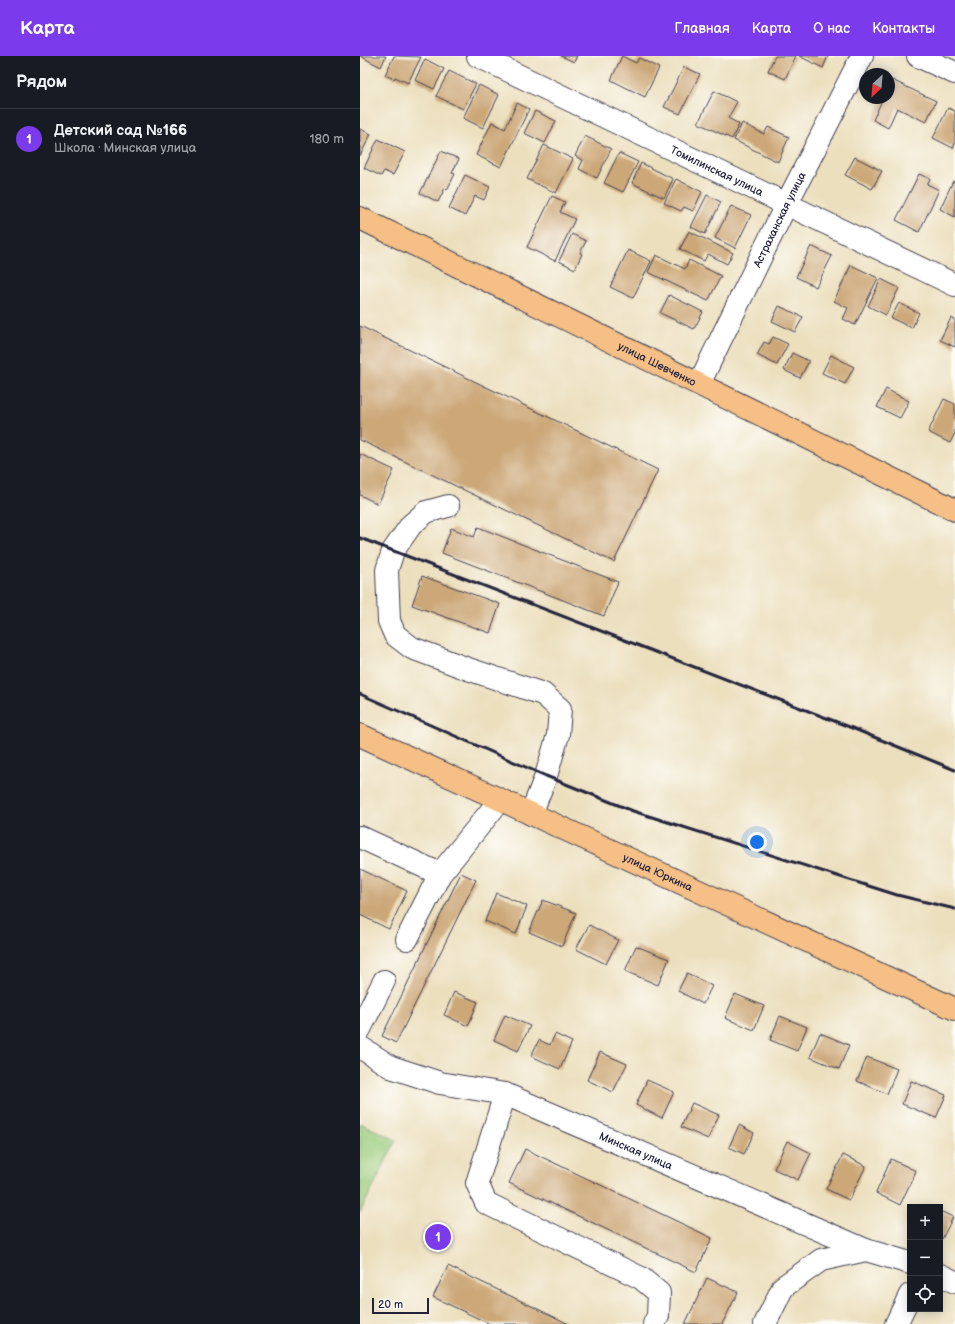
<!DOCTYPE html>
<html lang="ru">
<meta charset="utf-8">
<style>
:root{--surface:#171b24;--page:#242831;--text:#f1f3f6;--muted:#9ea1a6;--line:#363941;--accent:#7c3aed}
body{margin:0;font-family:"Balsamiq Sans",sans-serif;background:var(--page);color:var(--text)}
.controls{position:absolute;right:12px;bottom:12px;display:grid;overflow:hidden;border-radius:0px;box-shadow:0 2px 10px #0003}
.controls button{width:36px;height:36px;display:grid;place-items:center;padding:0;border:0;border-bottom:1px solid var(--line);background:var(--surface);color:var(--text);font:20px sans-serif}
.compass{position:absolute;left:499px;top:12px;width:36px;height:36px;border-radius:50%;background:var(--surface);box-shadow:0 2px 10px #0003;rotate:206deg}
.scale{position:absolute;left:12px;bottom:10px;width:57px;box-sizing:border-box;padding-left:4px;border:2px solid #22223b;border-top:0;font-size:11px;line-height:14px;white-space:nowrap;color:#22223b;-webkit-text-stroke:3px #fdfcf7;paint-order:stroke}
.you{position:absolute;left:397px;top:786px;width:14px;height:14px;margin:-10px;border:3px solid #fff;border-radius:50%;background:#1a73e8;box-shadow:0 0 0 6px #1a73e833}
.badge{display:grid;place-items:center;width:26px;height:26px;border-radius:50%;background:var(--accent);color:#fff;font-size:13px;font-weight:700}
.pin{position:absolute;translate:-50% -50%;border:2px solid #fff;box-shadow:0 1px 4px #0006}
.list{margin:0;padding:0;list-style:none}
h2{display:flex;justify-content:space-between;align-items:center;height:52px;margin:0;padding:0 16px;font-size:17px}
h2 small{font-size:13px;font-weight:400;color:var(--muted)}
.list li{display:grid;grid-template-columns:26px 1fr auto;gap:12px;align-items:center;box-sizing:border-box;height:60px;padding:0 16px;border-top:1px solid var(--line)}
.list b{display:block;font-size:15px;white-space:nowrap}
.list p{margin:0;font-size:13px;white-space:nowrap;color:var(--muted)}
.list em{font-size:13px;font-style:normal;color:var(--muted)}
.icon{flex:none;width:22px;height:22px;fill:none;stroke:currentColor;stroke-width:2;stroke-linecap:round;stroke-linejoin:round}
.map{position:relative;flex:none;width:595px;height:1268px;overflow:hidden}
header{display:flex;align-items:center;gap:24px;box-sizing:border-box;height:56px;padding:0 20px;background:var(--accent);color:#fff}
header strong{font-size:19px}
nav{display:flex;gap:22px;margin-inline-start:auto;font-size:14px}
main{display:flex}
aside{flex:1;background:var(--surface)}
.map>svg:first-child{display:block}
.green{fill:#9aca79;stroke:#5e765a}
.building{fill:#cca778}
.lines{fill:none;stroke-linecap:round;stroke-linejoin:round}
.minor-casing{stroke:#403e4f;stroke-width:24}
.major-casing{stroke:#403e4f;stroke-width:24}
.minor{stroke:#fff;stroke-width:22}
.major{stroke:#f5bf86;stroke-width:22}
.rail{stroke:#22223b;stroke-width:3}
.labels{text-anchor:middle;stroke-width:3.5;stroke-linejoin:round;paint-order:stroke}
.street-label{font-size:11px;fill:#22223b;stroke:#fdfcf7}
</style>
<header>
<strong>Карта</strong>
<nav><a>Главная</a><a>Карта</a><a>О нас</a><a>Контакты</a></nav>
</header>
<main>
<aside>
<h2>Рядом<small></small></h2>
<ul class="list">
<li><span class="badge">1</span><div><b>Детский сад №166</b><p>Школа · Минская улица</p></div><em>180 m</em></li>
</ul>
</aside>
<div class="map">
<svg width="595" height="1268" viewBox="0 0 595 1268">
<rect width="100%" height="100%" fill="#fdfcf7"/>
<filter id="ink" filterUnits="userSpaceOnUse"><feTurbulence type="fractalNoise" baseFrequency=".025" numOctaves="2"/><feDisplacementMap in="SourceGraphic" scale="8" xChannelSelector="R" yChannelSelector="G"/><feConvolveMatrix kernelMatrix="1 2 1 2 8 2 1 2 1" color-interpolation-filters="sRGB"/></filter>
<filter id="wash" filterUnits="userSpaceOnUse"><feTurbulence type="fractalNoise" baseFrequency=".012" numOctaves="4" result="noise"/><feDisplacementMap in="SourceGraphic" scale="16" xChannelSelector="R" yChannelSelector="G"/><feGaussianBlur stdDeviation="0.9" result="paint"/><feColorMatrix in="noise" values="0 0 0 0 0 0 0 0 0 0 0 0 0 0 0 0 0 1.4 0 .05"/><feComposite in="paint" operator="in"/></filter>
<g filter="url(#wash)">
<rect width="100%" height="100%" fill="#ecdfbe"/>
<path class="green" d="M 0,1067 L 36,1084 L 0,1157 Z"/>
<g id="blocks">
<path class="building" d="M 0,0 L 26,0 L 21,11 Z
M 34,0 L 61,1 L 48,27 L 35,21 L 34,23 L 25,19 Z
M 201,0 L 217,0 L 214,6 Z
M 262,0 L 276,7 L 279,2 L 299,12 L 285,41 L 251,24 Z
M 415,0 L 436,0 L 425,23 L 408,15 Z
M 439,0 L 468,0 L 463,12 Z
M 65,3 L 84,13 L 74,33 L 55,24 Z
M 324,11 L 340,18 L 320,58 L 304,51 Z
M 89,15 L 116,28 L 103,53 L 76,40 Z
M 532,24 L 576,45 L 566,66 L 537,52 L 528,72 L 513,64 L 523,42 L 529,42 L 529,31 Z
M 119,29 L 139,39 L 123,72 L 103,62 Z
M 354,35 L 377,46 L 368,62 L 379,68 L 372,83 L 338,67 Z
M 157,47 L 169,53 L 141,111 L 116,99 L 132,66 L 145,73 Z
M 588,52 L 595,55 L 595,88 L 593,92 L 573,82 Z
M 175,55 L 196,65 L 185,87 L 164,77 Z
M 382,67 L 404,78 L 408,71 L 429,81 L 418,106 L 374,84 Z
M 0,73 L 11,78 L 0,100 Z
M 225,80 L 251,93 L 237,122 L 219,113 L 223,104 L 215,100 Z
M 18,83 L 45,96 L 33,119 L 24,115 L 21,120 L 4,112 Z
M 184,89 L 213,103 L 196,137 L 167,123 Z
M 81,95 L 99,103 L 92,117 L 95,118 L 87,134 L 85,132 L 78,146 L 60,137 Z
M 259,97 L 278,106 L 263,136 L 244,127 Z
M 495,101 L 522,115 L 512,133 L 485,119 Z
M 281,107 L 313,123 L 304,142 L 272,127 Z
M 559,118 L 570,123 L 567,128 L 579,134 L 559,176 L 536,164 Z
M 105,119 L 130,131 L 124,144 L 115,140 L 105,160 L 89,152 Z
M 316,123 L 342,136 L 333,155 L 324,151 L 321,155 L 304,147 Z
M 593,125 L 595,126 L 595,161 L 580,153 Z
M 347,139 L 361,146 L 345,178 L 331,171 Z
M 192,140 L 205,146 L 200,156 L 215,163 L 195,205 L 167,191 Z
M 371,150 L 391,159 L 375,192 L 355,182 Z
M 329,175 L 373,197 L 367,208 L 348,198 L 344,205 L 320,193 Z
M 212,178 L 226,185 L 220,197 L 222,198 L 215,213 L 199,205 Z
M 451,190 L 472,200 L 456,231 L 436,221 Z
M 268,194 L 291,205 L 273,242 L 250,231 Z
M 296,199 L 325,213 L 329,204 L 361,220 L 348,245 L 288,216 Z
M 491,209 L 518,222 L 495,269 L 483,263 L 488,252 L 474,245 Z
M 521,223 L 539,232 L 526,259 L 508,250 Z
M 309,239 L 343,256 L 334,273 L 300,257 Z
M 539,247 L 559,257 L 552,272 L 531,262 Z
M 419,250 L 443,261 L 435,276 L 412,265 Z
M 591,262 L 595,264 L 595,291 L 580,284 Z
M 0,270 L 298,414 L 254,506 L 0,384 Z
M 413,281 L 428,288 L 417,309 L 397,299 L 404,286 L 409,288 Z
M 432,297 L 449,305 L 440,322 L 424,314 Z
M 471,299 L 494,311 L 485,328 L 462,317 Z
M 526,333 L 549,345 L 540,362 L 517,351 Z
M 584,343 L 595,348 L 595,377 L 590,387 L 568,376 Z
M 0,398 L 34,414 L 18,448 L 0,439 Z
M 118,471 L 258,526 L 244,560 L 82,497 L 91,472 L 114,481 Z
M 62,520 L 140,548 L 130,577 L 52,549 Z
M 0,813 L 47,835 L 29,873 L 0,859 Z
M 101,817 L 116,824 L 36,987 L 22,980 Z
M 136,837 L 167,850 L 156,878 L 125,865 Z
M 183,844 L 216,857 L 202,890 L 169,876 Z
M 229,869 L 258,884 L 246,908 L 216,893 Z
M 276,890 L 309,903 L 298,929 L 265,915 Z
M 327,917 L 352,930 L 343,948 L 318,935 Z
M 94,936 L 118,946 L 108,970 L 84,959 Z
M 375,938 L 404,950 L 394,974 L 365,962 Z
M 145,959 L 170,970 L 158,995 L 134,984 Z
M 420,960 L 447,971 L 437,995 L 410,984 Z
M 460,977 L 489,989 L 479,1013 L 450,1001 Z
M 195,978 L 212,986 L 200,1013 L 171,1000 L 179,984 L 190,989 Z
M 240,996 L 267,1008 L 253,1036 L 227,1024 Z
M 507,1001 L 537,1013 L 527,1038 L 497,1025 Z
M 287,1024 L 314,1036 L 302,1062 L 276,1049 Z
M 551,1025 L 586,1039 L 576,1062 L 542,1048 Z
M 332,1047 L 359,1059 L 348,1083 L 321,1071 Z
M 379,1069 L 394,1077 L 384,1098 L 369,1091 Z
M 427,1085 L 451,1097 L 438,1124 L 414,1113 Z
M 165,1093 L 352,1182 L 336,1216 L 149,1127 Z
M 483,1099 L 506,1110 L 489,1144 L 466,1133 Z
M 531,1103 L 556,1115 L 540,1149 L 516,1137 Z
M 580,1155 L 593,1161 L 582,1183 L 580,1182 Z
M 88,1210 L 209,1268 L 130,1268 L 73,1241 Z
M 347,1222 L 378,1236 L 362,1268 L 325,1268 Z"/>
</g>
</g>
<g filter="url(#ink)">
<use href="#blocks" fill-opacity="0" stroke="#403e4f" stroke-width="1"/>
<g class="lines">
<g class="minor-casing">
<g id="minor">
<path id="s1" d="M 118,0 L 595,229"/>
<path d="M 558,0 L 595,17"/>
<path id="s2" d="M 339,328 L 426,149 L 502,0"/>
<path d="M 88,450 L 66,456 L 51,469 L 33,495 L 27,514 L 29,565 L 35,579 L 52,592 L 108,613 L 183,638 L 200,653 L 198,679 L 186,720 L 171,758"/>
<path d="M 0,781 L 80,818"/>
<path d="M 47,883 L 80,818 L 140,744"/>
<path d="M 0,973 L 24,925"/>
<path id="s3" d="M 0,991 L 31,1011 L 80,1027 L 145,1038 L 506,1194 L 550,1207"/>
<path d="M 145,1038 L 117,1127 L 126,1147 L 281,1222 L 299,1237 L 298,1260 L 294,1268"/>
<path d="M 580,1219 L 595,1226"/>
<path d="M 405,1268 L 423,1231 L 461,1204 L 506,1194"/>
<path d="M 536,1268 L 550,1239"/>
</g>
</g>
<g class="major-casing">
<g id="major">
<path id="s4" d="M 0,162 L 595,454"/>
<path id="s5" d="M 0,679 L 595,953"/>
</g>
</g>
<use href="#minor" class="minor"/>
<use href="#major" class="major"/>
<path class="rail" d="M 0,482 L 482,668 L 595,714
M 0,638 L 186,720 L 273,755 L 537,839 L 595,853"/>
</g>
</g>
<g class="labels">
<g class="street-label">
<text dy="4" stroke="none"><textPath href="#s1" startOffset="265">Томилинская улица</textPath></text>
<text dy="4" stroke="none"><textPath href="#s2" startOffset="183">Астраханская улица</textPath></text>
<text dy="4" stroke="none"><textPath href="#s4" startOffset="331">улица Шевченко</textPath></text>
<text dy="4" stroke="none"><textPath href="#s5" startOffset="328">улица Юркина</textPath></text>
<text dy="4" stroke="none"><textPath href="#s3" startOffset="297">Минская улица</textPath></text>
</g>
</g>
</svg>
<div class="controls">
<button>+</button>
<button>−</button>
<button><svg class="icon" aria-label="locate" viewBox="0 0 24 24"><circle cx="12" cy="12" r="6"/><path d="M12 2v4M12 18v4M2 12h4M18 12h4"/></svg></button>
</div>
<svg class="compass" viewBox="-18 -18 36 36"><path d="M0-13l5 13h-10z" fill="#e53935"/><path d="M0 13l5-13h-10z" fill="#9ea1a6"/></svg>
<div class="scale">20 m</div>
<div class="you"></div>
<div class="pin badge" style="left:78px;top:1181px">1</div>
</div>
</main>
